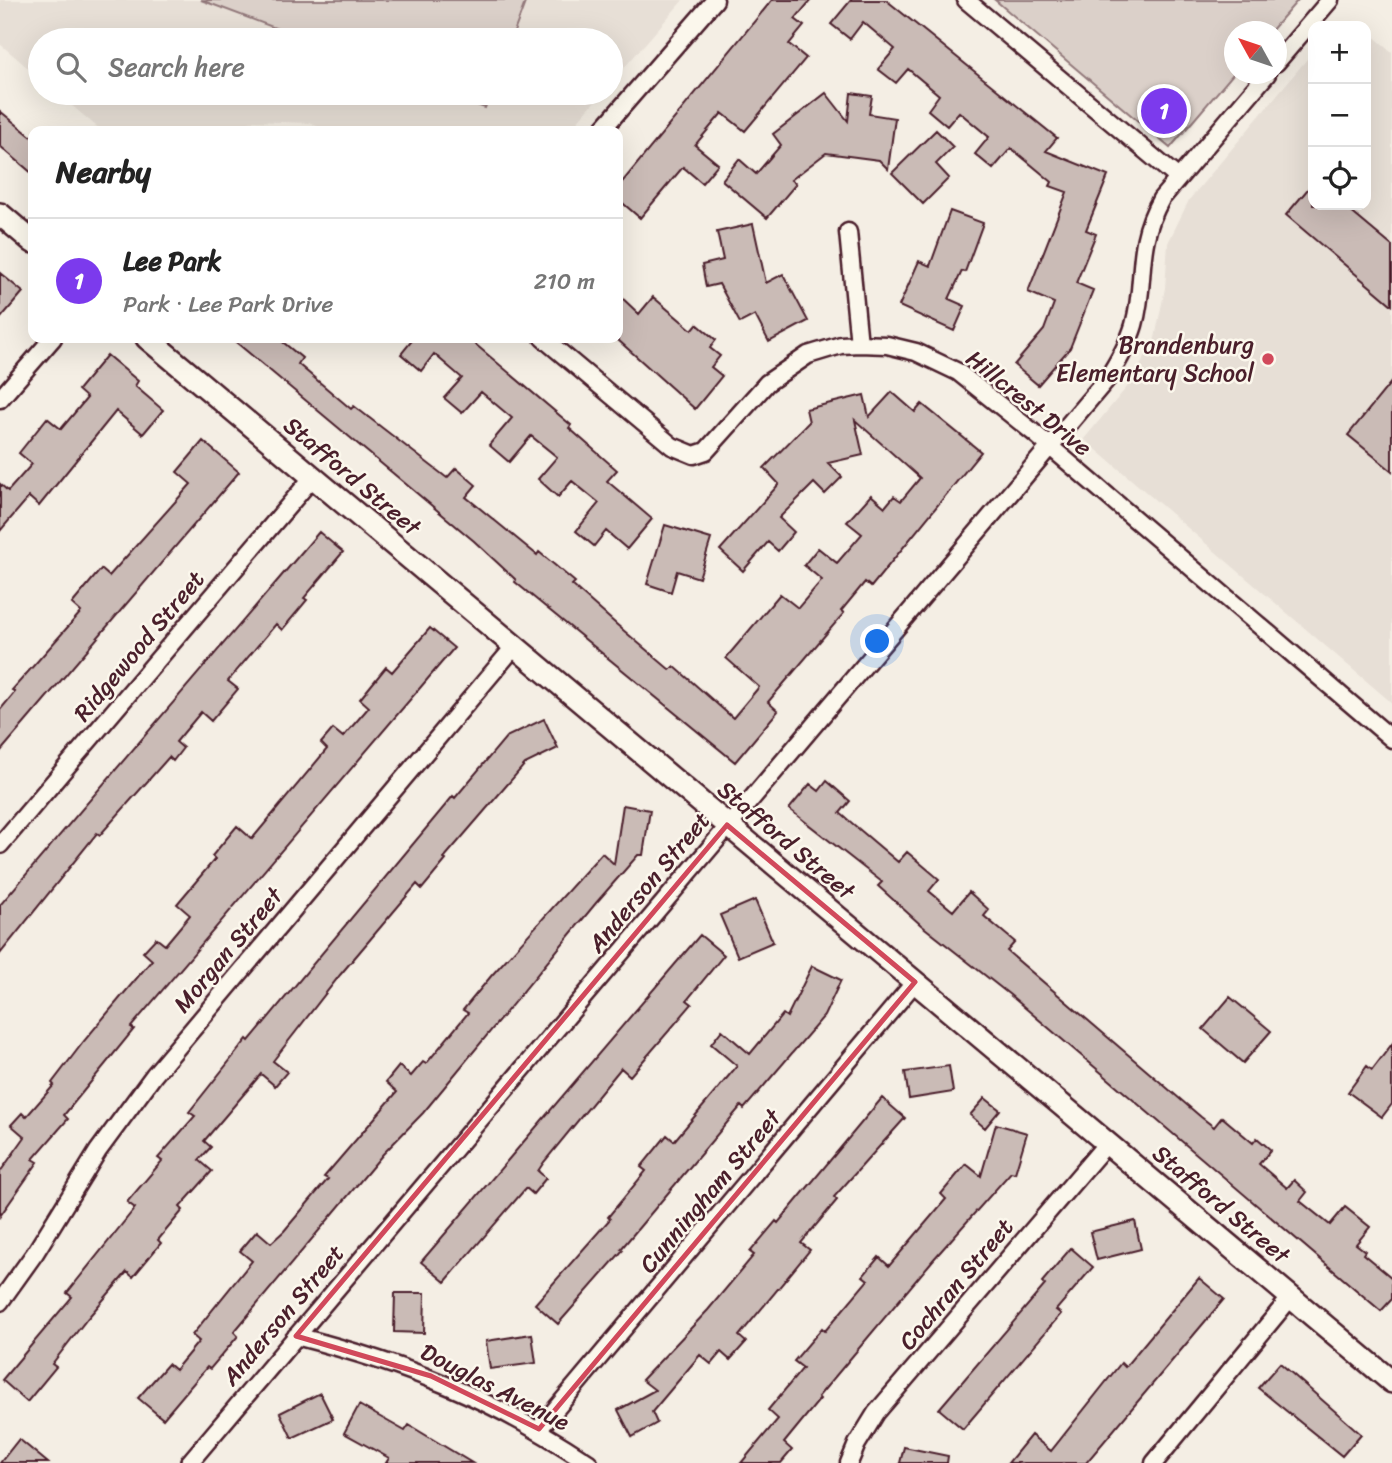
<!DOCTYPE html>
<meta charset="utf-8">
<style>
:root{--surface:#fff;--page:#f6f6f6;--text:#222;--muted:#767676;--line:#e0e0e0;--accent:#7c3aed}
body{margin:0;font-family:Sriracha,sans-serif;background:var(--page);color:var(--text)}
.controls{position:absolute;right:21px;top:21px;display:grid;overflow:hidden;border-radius:14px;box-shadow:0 7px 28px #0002}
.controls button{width:63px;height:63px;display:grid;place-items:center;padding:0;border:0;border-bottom:2px solid var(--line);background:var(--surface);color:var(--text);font:35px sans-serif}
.compass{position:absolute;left:1224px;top:21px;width:63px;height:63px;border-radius:50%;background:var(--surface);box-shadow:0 7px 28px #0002;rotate:310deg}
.you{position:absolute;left:878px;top:642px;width:24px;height:24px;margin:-18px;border:5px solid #fff;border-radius:50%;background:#1a73e8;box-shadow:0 0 0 10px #1a73e833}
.badge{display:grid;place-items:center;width:46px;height:46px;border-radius:50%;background:var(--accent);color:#fff;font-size:23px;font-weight:700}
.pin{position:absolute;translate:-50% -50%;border:4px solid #fff;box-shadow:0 2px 7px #0006}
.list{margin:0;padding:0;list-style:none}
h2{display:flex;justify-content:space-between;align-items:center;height:91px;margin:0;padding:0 28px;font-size:30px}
h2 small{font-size:23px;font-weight:400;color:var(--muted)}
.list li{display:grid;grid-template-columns:46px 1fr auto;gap:21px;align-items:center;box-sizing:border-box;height:126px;padding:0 28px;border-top:2px solid var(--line)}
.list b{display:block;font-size:26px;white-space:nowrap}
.list p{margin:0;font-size:23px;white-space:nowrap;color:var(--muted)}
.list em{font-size:23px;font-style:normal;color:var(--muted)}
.icon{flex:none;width:38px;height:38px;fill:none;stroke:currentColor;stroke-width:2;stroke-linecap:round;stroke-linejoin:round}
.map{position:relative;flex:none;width:1392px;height:1463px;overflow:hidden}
.search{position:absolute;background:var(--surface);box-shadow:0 7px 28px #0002;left:28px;top:28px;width:595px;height:77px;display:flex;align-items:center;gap:18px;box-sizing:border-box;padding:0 24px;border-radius:38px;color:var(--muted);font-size:26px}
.panel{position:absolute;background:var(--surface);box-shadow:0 7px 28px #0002;left:28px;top:126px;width:595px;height:217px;border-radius:14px}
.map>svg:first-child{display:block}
.built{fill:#e7dfd6}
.green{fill:#dbd0c9;stroke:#92787a;stroke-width:2}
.building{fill:#cabbb6;stroke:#4a1f2b;stroke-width:2}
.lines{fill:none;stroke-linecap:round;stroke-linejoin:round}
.street-casing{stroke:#4a1f2b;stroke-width:21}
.secondary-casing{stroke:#4a1f2b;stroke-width:26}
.street{stroke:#fbf7ec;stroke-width:16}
.secondary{stroke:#fbf7ec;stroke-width:21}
.marked{fill:none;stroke:#d1495b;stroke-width:5;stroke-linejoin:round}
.poi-dot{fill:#d1495b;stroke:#fbf7ec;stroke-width:2.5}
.labels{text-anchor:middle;stroke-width:5;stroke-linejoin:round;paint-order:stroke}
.poi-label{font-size:24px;fill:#4a1f2b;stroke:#fbf7ec;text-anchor:end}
.street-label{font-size:24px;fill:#4a1f2b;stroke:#fbf7ec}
</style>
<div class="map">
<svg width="1392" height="1463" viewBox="0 0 1392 1463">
<rect width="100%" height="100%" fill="#f4eee4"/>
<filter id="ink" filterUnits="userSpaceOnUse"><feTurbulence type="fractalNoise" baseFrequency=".0143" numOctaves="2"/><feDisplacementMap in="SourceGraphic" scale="14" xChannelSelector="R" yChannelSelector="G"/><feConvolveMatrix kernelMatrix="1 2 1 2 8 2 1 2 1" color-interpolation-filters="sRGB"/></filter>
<g filter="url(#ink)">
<path class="built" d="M 0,0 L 683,0 L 611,83 L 611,40 L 40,40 L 40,78 L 0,44 Z
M 1366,30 L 1392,52 L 1392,703 L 1084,439 L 1132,381 L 1155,338 L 1165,288 L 1168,243 L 1189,200 L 1313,52 L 1313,205 L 1366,205 Z
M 57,93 L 602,93 L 569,131 L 327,131 L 310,123 L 254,121 L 222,131 L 102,131 Z"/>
<path class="green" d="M 201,0 L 526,0 L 511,40 L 307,40 Z
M 995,0 L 1298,0 L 1271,31 L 1234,32 L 1234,73 L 1170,148 Z
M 444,93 L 491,93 L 485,108 Z"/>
<path class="building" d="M 772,0 L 811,0 L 795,19 L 804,26 L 789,44 L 806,58 L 745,131 L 722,113 L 695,145 L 718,164 L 702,183 L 683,167 L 640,218 L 618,199 L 618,187 Z
M 851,0 L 886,0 L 1057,138 L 1046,151 L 1108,176 L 1086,230 L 1096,234 L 1076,283 L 1093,290 L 1070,348 L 1038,385 L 1014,365 L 1044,330 L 1054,303 L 1028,292 L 1067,192 L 1050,186 L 1052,182 L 1011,148 L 993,169 L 975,154 L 989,137 L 959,112 L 947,126 L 928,110 L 939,95 L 908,69 L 896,83 L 878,69 L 895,49 L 863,22 L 850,39 L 831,24 Z
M 826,93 L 848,121 L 851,93 L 872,96 L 869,114 L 895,118 L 888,169 L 879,160 L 826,153 L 791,180 L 796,184 L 767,218 L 722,180 L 739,159 L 756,174 L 781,145 L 773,134 Z
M 0,111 L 33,138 L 33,174 L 0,146 Z
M 936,130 L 953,147 L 936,164 L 949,178 L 923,204 L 892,173 Z
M 1313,183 L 1313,205 L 1343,205 L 1392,246 L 1392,305 L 1286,215 Z
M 950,211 L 983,223 L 965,272 L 962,271 L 949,299 L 965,306 L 954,331 L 899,306 L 919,261 L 930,266 Z
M 753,224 L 766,283 L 783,274 L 808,321 L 769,342 L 755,315 L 740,323 L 719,284 L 706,287 L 702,265 L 723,260 L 717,232 Z
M 0,273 L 23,292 L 0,319 Z
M 618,294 L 639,314 L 653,297 L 692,330 L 697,324 L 716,340 L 710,348 L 720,356 L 711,367 L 722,376 L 695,409 L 618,340 Z
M 231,338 L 278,338 L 302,358 L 298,364 L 351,409 L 354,406 L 447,478 L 456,468 L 476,485 L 466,497 L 537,555 L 539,552 L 575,582 L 572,585 L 616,624 L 670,670 L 674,666 L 733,718 L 759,687 L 726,658 L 780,594 L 798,608 L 822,580 L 804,565 L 818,548 L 837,563 L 862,534 L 847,522 L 871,495 L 885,507 L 894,496 L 901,501 L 920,478 L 855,420 L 863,455 L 828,463 L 842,477 L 825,494 L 814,483 L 779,518 L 794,532 L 778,551 L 768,542 L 743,571 L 720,550 L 779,484 L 764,468 L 809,422 L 806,409 L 864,395 L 869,417 L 892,392 L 915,412 L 922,404 L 981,452 L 871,587 L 865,582 L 841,611 L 844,613 L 768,702 L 778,711 L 735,762 L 515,582 L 516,580 L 474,541 Z
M 414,338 L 480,338 L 475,344 L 571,425 L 569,428 L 617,470 L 607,481 L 652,519 L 627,549 L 606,531 L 594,546 L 576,531 L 599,503 L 572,481 L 558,497 L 538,479 L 557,457 L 531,436 L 509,462 L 489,445 L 512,418 L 481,392 L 462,413 L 444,398 L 462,378 L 434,354 L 421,371 L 401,354 Z
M 107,355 L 138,381 L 135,386 L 163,410 L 143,434 L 116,411 L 39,506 L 29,497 L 0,531 L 0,484 L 8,491 L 32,464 L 19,453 L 47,418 L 61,429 L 87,398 L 78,390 Z
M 1392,381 L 1392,471 L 1348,435 Z
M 203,441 L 239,472 L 0,752 L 0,710 L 15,692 L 12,690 L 81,612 L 72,604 L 101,569 L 109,576 L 191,484 L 177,472 Z
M 665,525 L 711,539 L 699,578 L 677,571 L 671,592 L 647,584 Z
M 319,532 L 343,552 L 304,598 L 307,600 L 282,630 L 276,624 L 228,681 L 238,689 L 211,721 L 201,712 L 176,742 L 183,748 L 173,761 L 169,757 L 100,835 L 97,833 L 0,954 L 0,905 Z
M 430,628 L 454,648 L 131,1027 L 134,1029 L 64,1115 L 68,1119 L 33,1159 L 38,1162 L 0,1216 L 0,1172 L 25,1137 L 11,1125 L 22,1113 L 26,1117 L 54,1085 L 52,1083 L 84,1041 L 152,960 L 143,952 L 156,938 L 165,945 L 190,915 L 177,904 L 215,859 L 212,856 L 237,826 L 252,839 L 327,749 L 321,743 L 333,729 L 343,737 L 369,707 L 360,699 L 386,667 L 392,672 Z
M 544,719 L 558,748 L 525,764 L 444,858 L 446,860 L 422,889 L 417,884 L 340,975 L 273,1061 L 287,1072 L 275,1086 L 261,1074 L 204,1141 L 211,1147 L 199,1160 L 212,1171 L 180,1207 L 183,1210 L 158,1240 L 161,1243 L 133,1277 L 127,1272 L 87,1319 L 52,1364 L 56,1367 L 27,1402 L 2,1380 L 72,1297 L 67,1293 L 135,1208 L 127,1202 L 162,1161 L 158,1158 L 195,1116 L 189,1112 L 247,1039 L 249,1041 L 453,796 L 455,798 L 506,737 Z
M 827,781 L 850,801 L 840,813 L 898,862 L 907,852 L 939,879 L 929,891 L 953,911 L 969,892 L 989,910 L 984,916 L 1015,942 L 1007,951 L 1201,1117 L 1214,1127 L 1222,1117 L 1253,1143 L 1257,1138 L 1271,1150 L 1259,1164 L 1287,1188 L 1294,1180 L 1307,1192 L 1300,1201 L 1330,1225 L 1345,1207 L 1370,1227 L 1356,1244 L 1365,1251 L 1363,1254 L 1392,1278 L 1392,1299 L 1381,1311 L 1010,995 L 921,925 L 878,886 L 882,882 L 789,809 L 810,784 L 819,791 Z
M 623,805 L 650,810 L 643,855 L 638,855 L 596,903 L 423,1113 L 383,1154 L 234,1332 L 238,1336 L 210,1369 L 207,1367 L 163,1419 L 138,1398 L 168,1364 L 175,1370 L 199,1341 L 192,1335 L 252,1261 L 240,1251 L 257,1231 L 271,1243 L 284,1231 L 328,1179 L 324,1177 L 397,1092 L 386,1082 L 399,1066 L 411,1076 L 423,1062 L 426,1064 L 468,1013 L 463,1010 L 492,975 L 602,853 L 614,864 Z
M 755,900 L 773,942 L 738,957 L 720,915 Z
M 700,935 L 724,955 L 687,1000 L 692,1004 L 630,1076 L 621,1068 L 544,1162 L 538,1171 L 546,1178 L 533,1194 L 526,1188 L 445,1282 L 421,1262 Z
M 812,966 L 841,980 L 824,1016 L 744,1109 L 741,1106 L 621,1249 L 623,1250 L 558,1324 L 535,1304 L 610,1219 L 608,1217 L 646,1171 L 641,1167 L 667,1135 L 674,1141 L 737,1066 L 711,1044 L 722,1030 L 750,1054 L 783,1014 L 787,1017 Z
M 1230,997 L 1271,1031 L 1243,1063 L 1203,1029 Z
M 1392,1044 L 1392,1104 L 1382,1117 L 1348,1092 L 1367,1066 L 1372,1070 Z
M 949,1066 L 953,1092 L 909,1099 L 905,1072 Z
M 882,1098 L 905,1118 L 834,1197 L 837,1200 L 801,1243 L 810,1250 L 739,1336 L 746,1342 L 730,1360 L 721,1352 L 711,1364 L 700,1355 L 652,1412 L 657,1423 L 632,1437 L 618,1410 L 655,1390 L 642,1380 L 708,1310 L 754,1255 L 750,1252 L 776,1221 L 778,1223 Z
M 985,1098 L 1000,1110 L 985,1128 L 970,1115 Z
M 996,1124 L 1027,1133 L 1015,1173 L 1011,1172 L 933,1260 L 818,1397 L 820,1399 L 784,1443 L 792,1450 L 781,1463 L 741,1463 L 778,1419 L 768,1410 L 803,1368 L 794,1361 L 822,1328 L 825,1331 L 868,1280 L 863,1276 L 879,1257 L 889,1266 L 946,1199 L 941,1194 L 966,1164 L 981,1176 Z
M 1135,1221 L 1141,1249 L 1097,1260 L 1090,1232 Z
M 1071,1248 L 1093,1267 L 1056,1310 L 1061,1314 L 963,1429 L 939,1409 L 1045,1285 L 1042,1282 Z
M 1199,1278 L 1224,1299 L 1086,1463 L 1008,1463 L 1031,1435 L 1051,1451 L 1121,1363 L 1125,1367 Z
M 395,1293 L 425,1293 L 424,1333 L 394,1332 Z
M 532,1334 L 536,1363 L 490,1369 L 486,1341 Z
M 1280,1363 L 1361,1434 L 1342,1456 L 1258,1388 Z
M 320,1393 L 333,1419 L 292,1438 L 280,1413 Z
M 359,1405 L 405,1431 L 409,1425 L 472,1463 L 386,1463 L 389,1458 L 344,1433 Z
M 19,1439 L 48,1463 L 0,1463 Z
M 904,1447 L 948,1456 L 947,1463 L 900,1463 Z"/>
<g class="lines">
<g class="street-casing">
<path id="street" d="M 966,0 L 1178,178
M 1276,63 L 1330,0
M 601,131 L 715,0
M 848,232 L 859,344
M 543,338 L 672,446 L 694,455 L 706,451 L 767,383 L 808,355 L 841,345 L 859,344 L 887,345 L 916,352 L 958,372 L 1033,432 L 1392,739
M 0,399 L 53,338
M 0,845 L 313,477
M 0,1302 L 35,1253 L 98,1151 L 154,1075 L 514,647
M 296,1336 C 409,1365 492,1398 589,1463
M 539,1429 L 915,982
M 189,1463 L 1107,379 C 1118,362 1128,345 1134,325 C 1147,279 1134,247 1161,199 L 1267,74
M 849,1463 L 857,1444 L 876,1413 L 1108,1142
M 1154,1463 L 1291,1297"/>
</g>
<g class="secondary-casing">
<path id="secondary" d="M 0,214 L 33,242
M 147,338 L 1392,1382"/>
</g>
<use href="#street" class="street"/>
<use href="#secondary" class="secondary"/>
</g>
</g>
<path class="marked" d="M 727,825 L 915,982 L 539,1429 L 431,1376 L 296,1336 Z"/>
<circle class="poi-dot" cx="1268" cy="359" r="7"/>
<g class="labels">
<g class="poi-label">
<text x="1254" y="353">Brandenburg<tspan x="1254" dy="28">Elementary School</tspan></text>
</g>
<g class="street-label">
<text transform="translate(1029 403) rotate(39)" y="8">Hillcrest Drive</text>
<text transform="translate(352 476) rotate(40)" y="8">Stafford Street</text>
<text transform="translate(139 646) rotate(-50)" y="8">Ridgewood Street</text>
<text transform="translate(786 840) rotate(40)" y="8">Stafford Street</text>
<text transform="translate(649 882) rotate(-50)" y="8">Anderson Street</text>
<text transform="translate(228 950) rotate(-50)" y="8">Morgan Street</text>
<text transform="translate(710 1191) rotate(-50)" y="8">Cunningham Street</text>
<text transform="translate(1221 1204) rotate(40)" y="8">Stafford Street</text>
<text transform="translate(956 1284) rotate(-50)" y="8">Cochran Street</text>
<text transform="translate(283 1315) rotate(-50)" y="8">Anderson Street</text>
<text transform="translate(495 1387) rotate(27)" y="8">Douglas Avenue</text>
</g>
</g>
</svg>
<div class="controls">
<button>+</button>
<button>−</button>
<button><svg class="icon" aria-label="locate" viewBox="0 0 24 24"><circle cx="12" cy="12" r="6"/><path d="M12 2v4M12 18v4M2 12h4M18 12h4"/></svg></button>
</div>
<svg class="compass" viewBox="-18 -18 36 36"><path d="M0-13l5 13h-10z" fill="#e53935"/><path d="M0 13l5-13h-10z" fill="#767676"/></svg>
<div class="you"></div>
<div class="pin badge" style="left:1164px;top:111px">1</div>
<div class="search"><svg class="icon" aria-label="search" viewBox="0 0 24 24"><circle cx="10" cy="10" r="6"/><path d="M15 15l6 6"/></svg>Search here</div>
<section class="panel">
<h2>Nearby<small></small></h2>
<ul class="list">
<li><span class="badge">1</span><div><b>Lee Park</b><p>Park · Lee Park Drive</p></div><em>210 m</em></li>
</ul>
</section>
</div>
